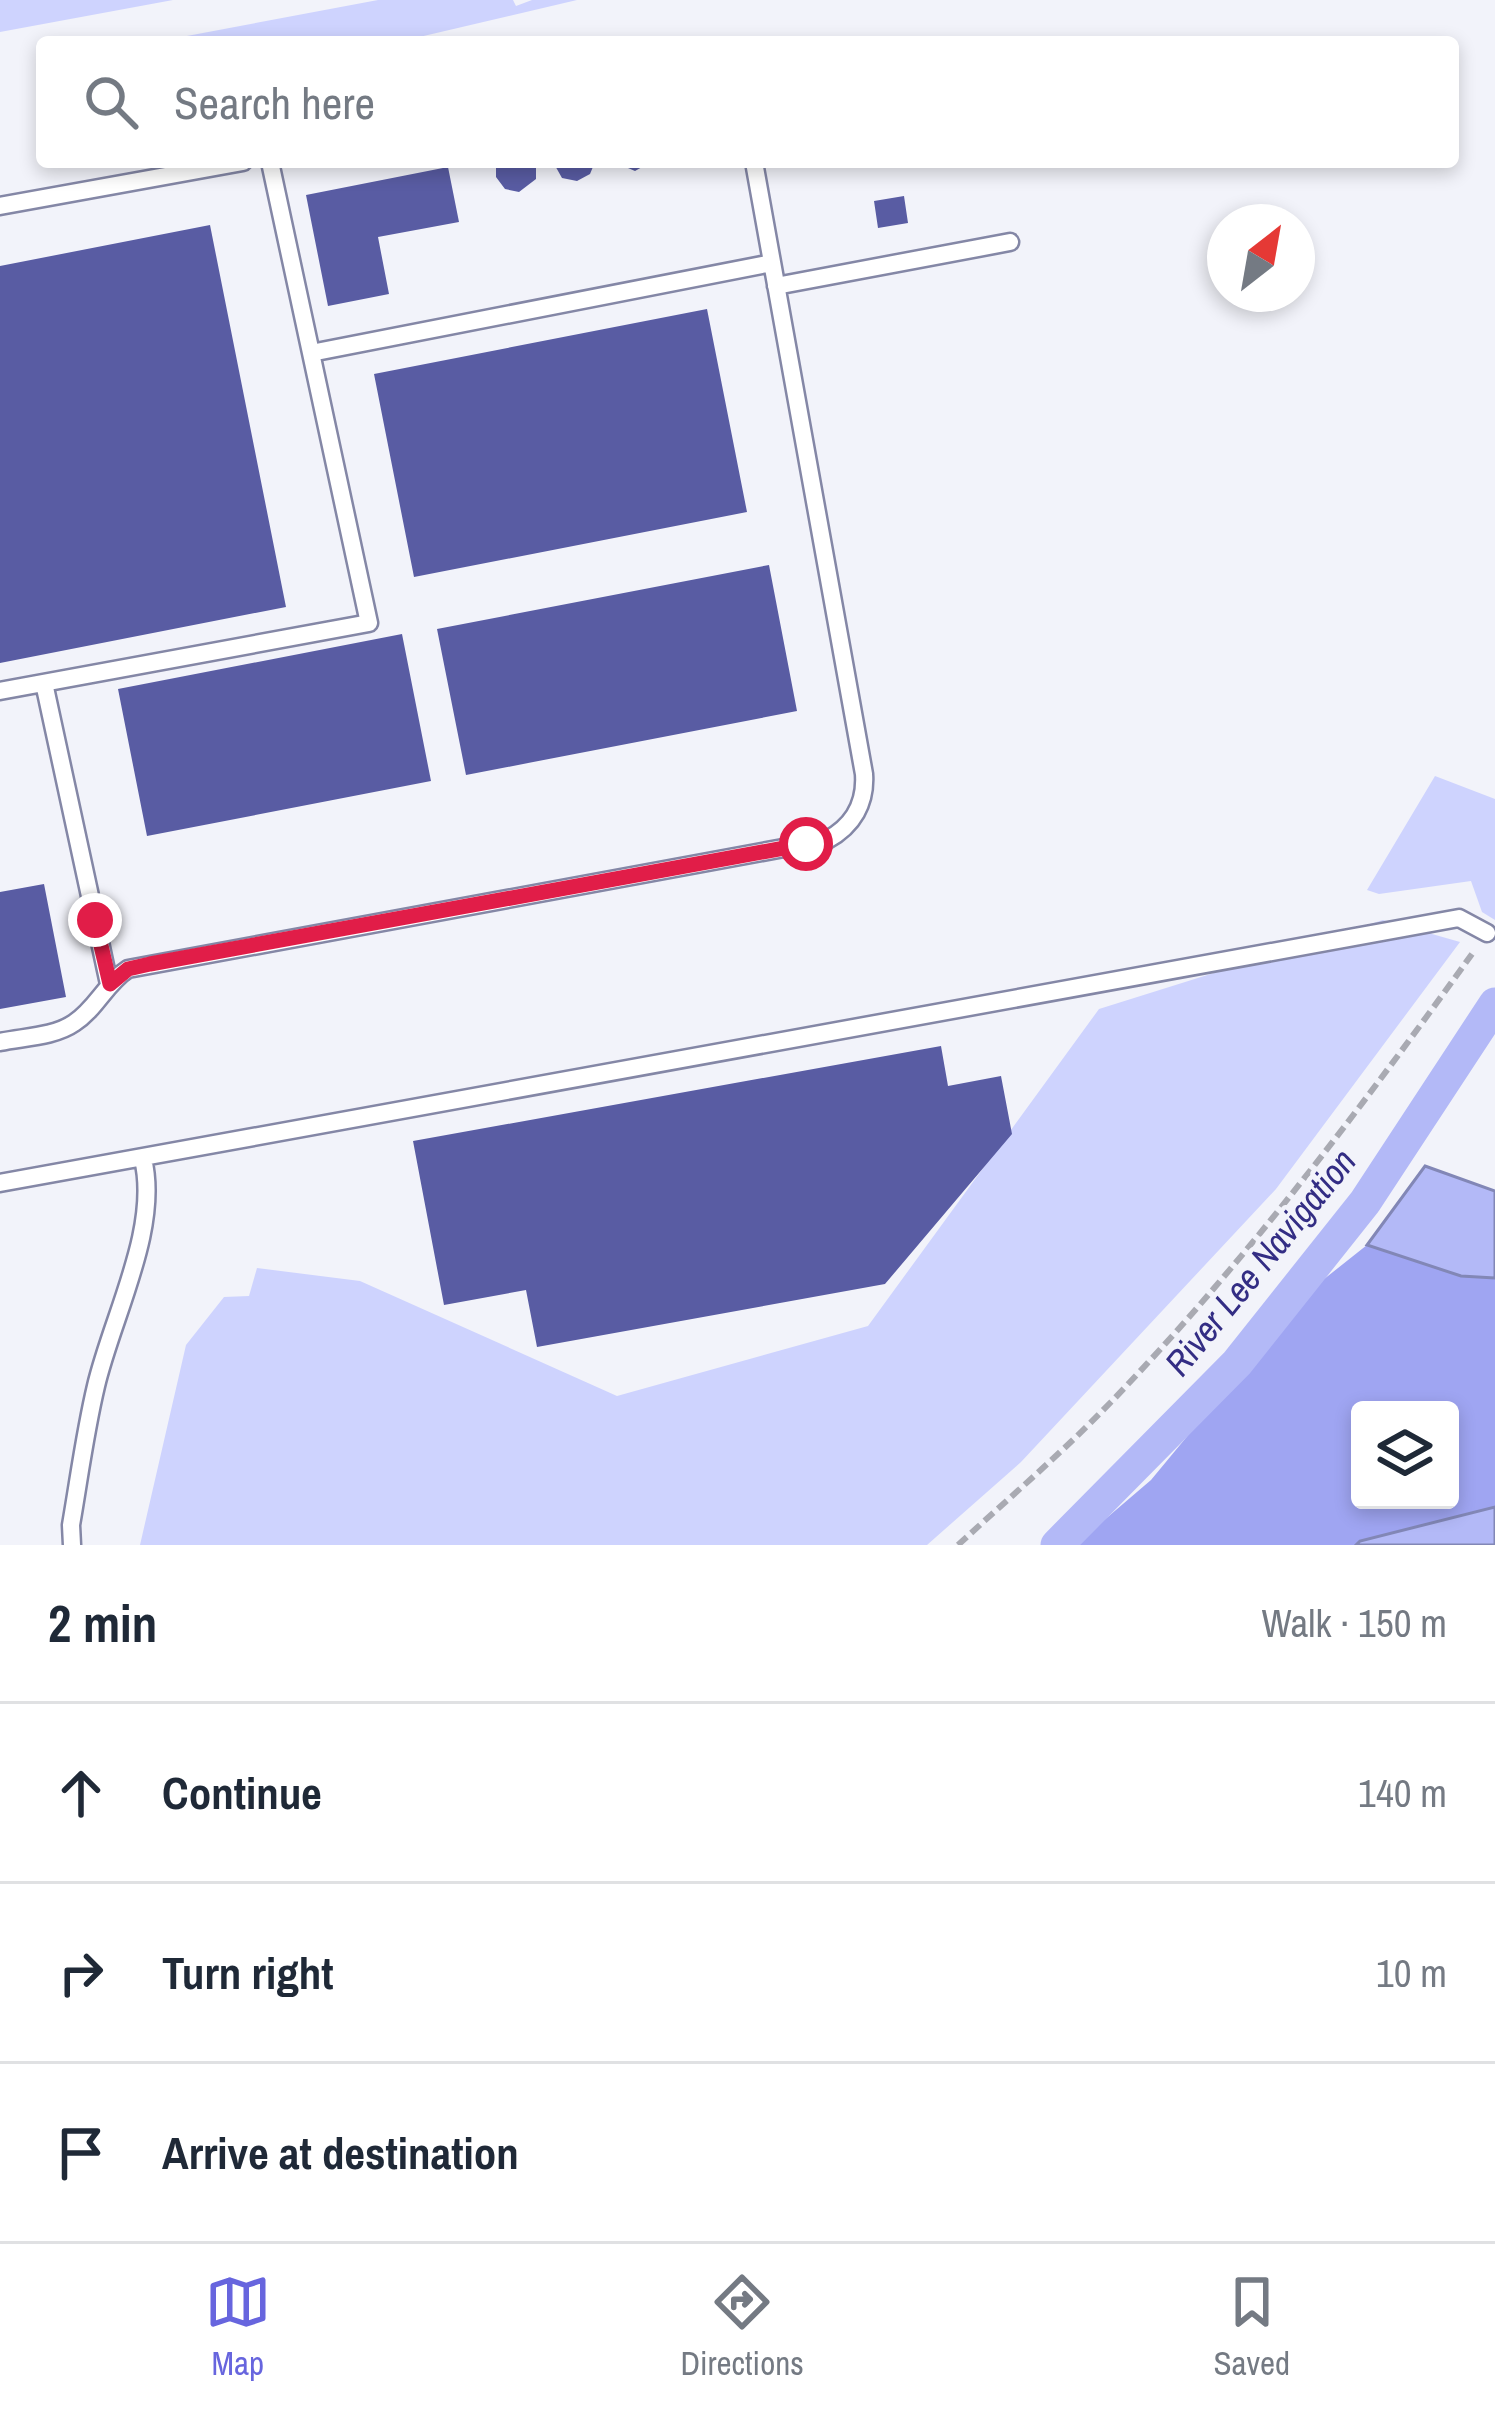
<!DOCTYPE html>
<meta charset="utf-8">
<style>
:root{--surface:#fff;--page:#f2f2f3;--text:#1f2937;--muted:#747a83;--line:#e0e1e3;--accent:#6765de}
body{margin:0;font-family:"Archivo Narrow",sans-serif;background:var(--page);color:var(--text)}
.controls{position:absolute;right:36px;bottom:36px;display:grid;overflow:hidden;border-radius:12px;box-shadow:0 6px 18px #0003}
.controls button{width:108px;height:108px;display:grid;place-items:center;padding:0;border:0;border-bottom:3px solid var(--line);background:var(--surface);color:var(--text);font:60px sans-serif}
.compass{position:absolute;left:1207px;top:204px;width:108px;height:108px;border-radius:50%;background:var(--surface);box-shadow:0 6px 18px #0003;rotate:31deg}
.stop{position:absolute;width:36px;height:36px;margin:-27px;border:9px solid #e11d48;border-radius:50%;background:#fff}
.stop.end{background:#e11d48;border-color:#fff;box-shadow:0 3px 12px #0008}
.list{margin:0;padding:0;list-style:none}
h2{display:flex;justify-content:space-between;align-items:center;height:156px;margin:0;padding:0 48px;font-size:51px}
h2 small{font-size:39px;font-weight:400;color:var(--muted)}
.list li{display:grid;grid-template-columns:78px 1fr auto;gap:36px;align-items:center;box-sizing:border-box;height:180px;padding:0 48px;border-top:3px solid var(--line)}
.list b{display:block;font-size:45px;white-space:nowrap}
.list em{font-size:39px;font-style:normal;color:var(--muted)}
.icon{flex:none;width:66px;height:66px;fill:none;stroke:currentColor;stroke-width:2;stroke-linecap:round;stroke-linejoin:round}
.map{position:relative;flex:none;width:1495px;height:1545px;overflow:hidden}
.search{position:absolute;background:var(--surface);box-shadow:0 6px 18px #0003;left:36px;right:36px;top:36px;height:132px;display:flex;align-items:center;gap:30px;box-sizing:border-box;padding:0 42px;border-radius:12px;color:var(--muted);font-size:45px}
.sheet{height:696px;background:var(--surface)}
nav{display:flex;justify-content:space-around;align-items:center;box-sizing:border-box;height:168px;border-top:3px solid var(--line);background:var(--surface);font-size:33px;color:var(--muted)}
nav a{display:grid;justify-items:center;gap:6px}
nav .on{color:var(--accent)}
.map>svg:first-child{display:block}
.green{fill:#ced3fe}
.forest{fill:#9fa5f2;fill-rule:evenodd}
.water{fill:#b3b9f7;stroke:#8287b6;stroke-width:3}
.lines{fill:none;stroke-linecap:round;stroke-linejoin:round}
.canal{stroke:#b3b9f7;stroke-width:33}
.building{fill:#595ca3}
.service-casing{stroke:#8487a6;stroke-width:21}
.path{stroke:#a9aab2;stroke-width:6;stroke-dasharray:12 6;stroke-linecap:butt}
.service{stroke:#fff;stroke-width:16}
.route{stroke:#e11d48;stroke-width:15}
.labels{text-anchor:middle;stroke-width:9;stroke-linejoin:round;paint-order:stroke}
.water-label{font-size:36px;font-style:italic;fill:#332d84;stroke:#f2f3fa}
</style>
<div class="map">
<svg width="1495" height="1545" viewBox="0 0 1495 1545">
<rect width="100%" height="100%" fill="#f2f3fa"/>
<path class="green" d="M 0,0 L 173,0 L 0,32 Z
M 378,0 L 513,0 L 516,6 L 532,0 L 577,0 L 398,42 L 155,42 Z
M 1435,776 L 1495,799 L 1495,920 L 1482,912 L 1471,881 L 1379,894 L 1367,890 Z
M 1383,920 L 1460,942 L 1276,1189 L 1021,1462 L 927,1545 L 140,1545 L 186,1345 L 224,1297 L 249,1296 L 257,1268 L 360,1281 L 617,1396 L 868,1326 L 1099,1009 Z"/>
<path class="forest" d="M 1367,1245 L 1461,1276 L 1495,1278 L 1495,1507 L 1360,1541 L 1356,1545 L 1075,1545 L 1151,1480 L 1304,1295 ZM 1360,1410 L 1450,1410 L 1450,1500 L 1360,1500 Z"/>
<path class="water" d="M 1425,1166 L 1495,1191 L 1495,1278 L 1461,1276 L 1367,1245 Z
M 1495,1507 L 1495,1545 L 1356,1545 L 1360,1541 Z"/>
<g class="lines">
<path class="canal" d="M 1057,1545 L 1237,1363 L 1365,1202 L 1495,1004"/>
</g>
<path class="building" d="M 496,162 L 536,162 L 536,179 L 519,192 L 505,189 L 496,177 Z
M 553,162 L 595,162 L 590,174 L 577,181 L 562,178 Z
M 614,162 L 651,162 L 635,171 Z
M 448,167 L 459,222 L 378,237 L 389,294 L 328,306 L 306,195 Z
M 904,196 L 908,223 L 878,228 L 874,201 Z
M 210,225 L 286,607 L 0,663 L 0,266 Z
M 707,309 L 747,512 L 414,577 L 374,374 Z
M 769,565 L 797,711 L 466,775 L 437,629 Z
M 402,634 L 431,781 L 147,836 L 118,689 Z
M 44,884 L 66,997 L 0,1009 L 0,892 Z
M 941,1046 L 948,1086 L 1001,1076 L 1012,1134 L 885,1284 L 537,1347 L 526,1290 L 444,1305 L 413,1141 Z"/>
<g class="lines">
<g class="service-casing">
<path id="service" d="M 0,206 L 243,162
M 776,286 L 1010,242
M 311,353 L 772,263
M 44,683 L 109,984
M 0,691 L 369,623 L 270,162
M 0,1042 C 23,1037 54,1037 74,1023 C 96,1009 106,983 128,969 L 827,840 C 853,826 866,803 864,774 L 754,162
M 0,1183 L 1459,918 L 1487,933
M 72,1545 L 71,1525 C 79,1479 85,1432 96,1386 C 112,1317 160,1229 143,1159"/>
</g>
<path class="path" d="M 958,1545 C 1009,1498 1063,1452 1111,1402 C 1242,1266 1362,1107 1472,954"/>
<use href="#service" class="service"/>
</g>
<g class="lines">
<path class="route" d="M 95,920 L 110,984 L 128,969 L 150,964 L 806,844"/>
</g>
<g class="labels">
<g class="water-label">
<text transform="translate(1260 1262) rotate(-51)" y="13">River Lee Navigation</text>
</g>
</g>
</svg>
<div class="controls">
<button><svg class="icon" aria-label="layers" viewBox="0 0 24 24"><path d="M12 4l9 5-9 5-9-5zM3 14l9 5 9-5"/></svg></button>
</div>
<svg class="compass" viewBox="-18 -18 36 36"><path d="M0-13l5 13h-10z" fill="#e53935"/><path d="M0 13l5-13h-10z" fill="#747a83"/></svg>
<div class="stop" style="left:806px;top:844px"></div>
<div class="stop end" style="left:95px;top:920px"></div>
<div class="search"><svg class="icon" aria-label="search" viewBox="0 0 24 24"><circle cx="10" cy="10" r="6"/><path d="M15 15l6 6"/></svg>Search here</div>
</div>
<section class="sheet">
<h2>2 min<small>Walk · 150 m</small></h2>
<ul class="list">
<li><svg class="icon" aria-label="ahead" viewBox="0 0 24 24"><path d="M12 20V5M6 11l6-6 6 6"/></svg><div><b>Continue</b></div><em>140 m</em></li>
<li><svg class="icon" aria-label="right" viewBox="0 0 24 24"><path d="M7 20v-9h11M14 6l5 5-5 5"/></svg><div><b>Turn right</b></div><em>10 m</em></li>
<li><svg class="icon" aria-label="arrive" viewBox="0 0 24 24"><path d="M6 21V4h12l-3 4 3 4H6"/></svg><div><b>Arrive at destination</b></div></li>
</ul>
</section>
<nav>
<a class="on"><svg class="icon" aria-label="map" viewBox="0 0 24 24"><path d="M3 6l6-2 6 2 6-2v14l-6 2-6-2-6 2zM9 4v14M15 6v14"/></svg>Map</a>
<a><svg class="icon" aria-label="directions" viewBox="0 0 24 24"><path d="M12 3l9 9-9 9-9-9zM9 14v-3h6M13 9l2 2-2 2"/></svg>Directions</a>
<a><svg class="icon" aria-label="saved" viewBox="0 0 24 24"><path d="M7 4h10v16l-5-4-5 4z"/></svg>Saved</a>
</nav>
